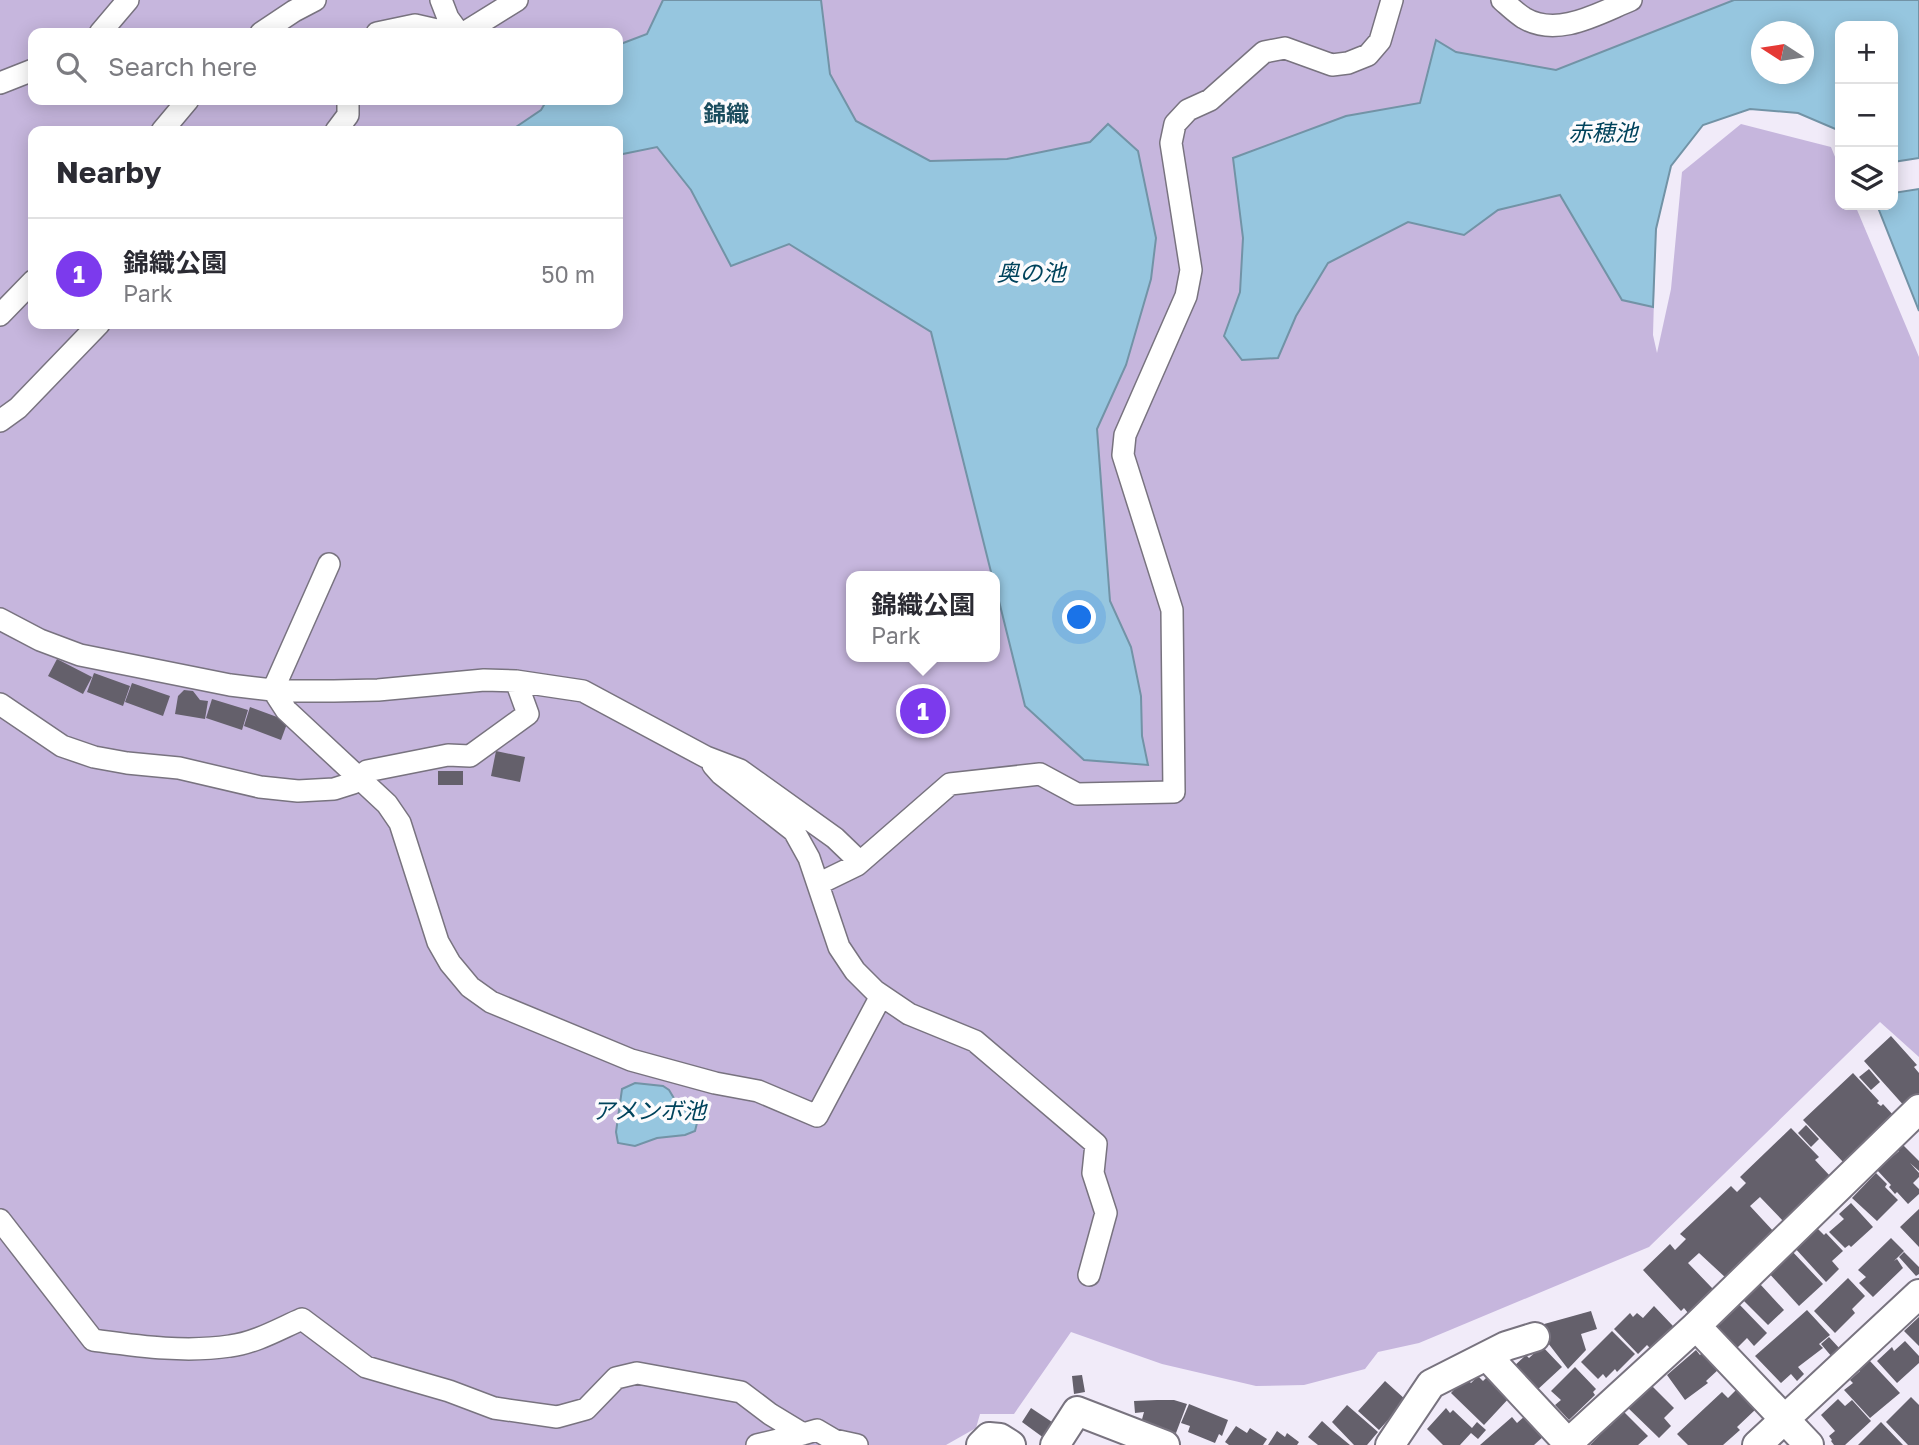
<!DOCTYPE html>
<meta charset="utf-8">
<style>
:root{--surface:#fff;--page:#f2f2f3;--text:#2b2b33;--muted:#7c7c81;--line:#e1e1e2;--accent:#7c3aed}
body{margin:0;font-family:"Golos Text","Noto Sans JP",sans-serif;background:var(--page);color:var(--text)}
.controls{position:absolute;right:21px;top:21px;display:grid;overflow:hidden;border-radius:14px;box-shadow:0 4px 18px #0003}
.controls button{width:63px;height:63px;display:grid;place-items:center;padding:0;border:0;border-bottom:2px solid var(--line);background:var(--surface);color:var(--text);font:35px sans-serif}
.compass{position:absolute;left:1751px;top:21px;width:63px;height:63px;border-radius:50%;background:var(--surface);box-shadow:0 4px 18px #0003;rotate:282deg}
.you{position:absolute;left:1080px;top:618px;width:24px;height:24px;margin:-18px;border:5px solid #fff;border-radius:50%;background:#1a73e8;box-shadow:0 0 0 10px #1a73e833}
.badge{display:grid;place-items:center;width:46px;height:46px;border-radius:50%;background:var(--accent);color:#fff;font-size:23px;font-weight:700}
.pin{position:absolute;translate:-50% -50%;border:4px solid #fff;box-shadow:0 2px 7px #0006}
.popup{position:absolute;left:846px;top:571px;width:154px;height:91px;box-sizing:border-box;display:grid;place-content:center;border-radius:14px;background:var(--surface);filter:drop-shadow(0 2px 5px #0005);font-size:23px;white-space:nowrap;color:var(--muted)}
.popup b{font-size:26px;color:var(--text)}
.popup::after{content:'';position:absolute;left:50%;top:100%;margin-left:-14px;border:14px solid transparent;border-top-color:var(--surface)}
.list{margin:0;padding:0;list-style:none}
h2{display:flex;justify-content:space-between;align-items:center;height:91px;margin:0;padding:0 28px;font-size:30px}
h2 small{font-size:23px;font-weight:400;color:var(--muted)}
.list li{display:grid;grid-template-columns:46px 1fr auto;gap:21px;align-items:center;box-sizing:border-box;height:112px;padding:0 28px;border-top:2px solid var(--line)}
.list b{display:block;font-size:26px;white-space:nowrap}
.list p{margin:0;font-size:23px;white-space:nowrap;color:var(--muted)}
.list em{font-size:23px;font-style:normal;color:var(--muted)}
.icon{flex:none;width:38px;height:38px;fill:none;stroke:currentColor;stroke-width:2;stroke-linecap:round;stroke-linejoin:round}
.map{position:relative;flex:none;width:1919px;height:1445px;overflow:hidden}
.search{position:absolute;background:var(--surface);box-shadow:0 4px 18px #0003;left:28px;top:28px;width:595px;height:77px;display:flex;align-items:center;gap:18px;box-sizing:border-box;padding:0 24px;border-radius:14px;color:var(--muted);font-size:26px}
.panel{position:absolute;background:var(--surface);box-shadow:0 4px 18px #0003;left:28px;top:126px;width:595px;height:203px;border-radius:14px}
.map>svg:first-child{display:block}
.green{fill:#c6b6dd;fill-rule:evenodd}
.water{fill:#96c6df;stroke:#7293a6;stroke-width:2;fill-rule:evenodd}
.building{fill:#64606b}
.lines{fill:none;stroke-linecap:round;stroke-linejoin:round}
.pedestrian-casing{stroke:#78737f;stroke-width:24}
.minor-casing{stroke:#78737f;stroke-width:32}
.pedestrian{stroke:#fff;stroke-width:21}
.minor{stroke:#fff;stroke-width:28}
.labels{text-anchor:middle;stroke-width:7;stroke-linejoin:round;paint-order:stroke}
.neighbourhood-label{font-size:23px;font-weight:bold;fill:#1a4c5d;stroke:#fcfbfd}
.water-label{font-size:23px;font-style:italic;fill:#00435c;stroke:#fcfbfd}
</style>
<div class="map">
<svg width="1919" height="1445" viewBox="0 0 1919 1445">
<rect width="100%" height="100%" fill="#f1ebf9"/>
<path class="green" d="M 0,0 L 1919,0 L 1919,158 L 1893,162 L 1893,26 L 1840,26 L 1840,131 L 1798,113 L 1750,109 L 1703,125 L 1671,166 L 1656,229 L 1653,335 L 1657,353 L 1671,289 L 1682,172 L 1741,124 L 1831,147 L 1840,169 L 1840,205 L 1855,205 L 1919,357 L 1919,1057 L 1880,1022 L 1649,1247 L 1419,1343 L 1378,1352 L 1365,1369 L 1304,1385 L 1256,1386 L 1162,1364 L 1071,1332 L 1014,1414 L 980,1414 L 976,1428 L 946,1445 L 0,1445 ZM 1762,32 L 1804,32 L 1804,74 L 1762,74 ZM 33,33 L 618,33 L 618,100 L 33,100 ZM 33,131 L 618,131 L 618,324 L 33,324 ZM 851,576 L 995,576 L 995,657 L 851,657 Z"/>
<path class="water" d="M 663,0 L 821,0 L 830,74 L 856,121 L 930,161 L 1007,159 L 1090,142 L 1108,124 L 1138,151 L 1156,238 L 1151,279 L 1126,365 L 1097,429 L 1110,601 L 1131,647 L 1141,696 L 1142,736 L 1148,765 L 1084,760 L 1025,706 L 995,585 L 995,576 L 992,576 L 931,332 L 789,244 L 731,266 L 691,190 L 657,147 L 618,155 L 618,131 L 510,131 L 541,110 L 547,100 L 618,100 L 618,45 L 647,34 Z
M 1734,0 L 1919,0 L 1919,158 L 1893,162 L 1893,26 L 1840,26 L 1840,131 L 1798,113 L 1750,109 L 1703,125 L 1671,166 L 1656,229 L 1653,307 L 1622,300 L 1560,195 L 1498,210 L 1464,235 L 1408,222 L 1328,263 L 1296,316 L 1278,358 L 1242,360 L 1224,336 L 1240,292 L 1243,238 L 1233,158 L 1346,116 L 1420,103 L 1436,40 L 1456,52 L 1556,70 ZM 1762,32 L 1804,32 L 1804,74 L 1762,74 Z
M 1919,189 L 1919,311 L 1877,205 L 1893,205 L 1893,193 Z
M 635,1083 L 663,1086 L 669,1090 L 678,1105 L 698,1119 L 695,1131 L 685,1135 L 657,1138 L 635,1146 L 618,1143 L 616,1132 L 622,1089 Z"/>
<path class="building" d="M 57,659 L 92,677 L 83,694 L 48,676 Z
M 94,673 L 130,686 L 123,706 L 87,692 Z
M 132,683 L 170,696 L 163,716 L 125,702 Z
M 184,690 L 193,691 L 200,700 L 208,701 L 205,719 L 175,714 L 178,696 Z
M 212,699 L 248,710 L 242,730 L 206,718 Z
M 250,707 L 288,721 L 281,740 L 244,726 Z
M 496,751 L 525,757 L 520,782 L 491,776 Z
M 438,771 L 463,771 L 463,785 L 438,785 Z
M 1891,1036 L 1917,1065 L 1914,1067 L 1919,1073 L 1919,1095 L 1906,1108 L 1864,1061 Z
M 1869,1069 L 1880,1082 L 1871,1090 L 1859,1077 Z
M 1853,1073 L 1879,1101 L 1877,1103 L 1881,1106 L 1883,1104 L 1895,1117 L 1844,1163 L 1803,1120 Z
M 1806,1125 L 1819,1139 L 1811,1147 L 1798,1133 Z
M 1791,1128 L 1819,1157 L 1815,1160 L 1831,1177 L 1784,1222 L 1760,1197 L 1750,1206 L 1775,1233 L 1726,1278 L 1699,1253 L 1688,1263 L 1713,1289 L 1688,1313 L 1684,1308 L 1681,1311 L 1643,1270 L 1670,1244 L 1675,1250 L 1686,1239 L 1680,1234 L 1731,1186 L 1737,1192 L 1746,1183 L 1740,1177 Z
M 1902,1144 L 1919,1161 L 1919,1171 L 1910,1163 L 1919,1173 L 1919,1177 L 1913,1183 L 1919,1189 L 1919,1194 L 1908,1204 L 1897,1192 L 1895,1194 L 1889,1187 L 1891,1185 L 1877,1170 L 1899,1151 L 1897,1149 Z
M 1876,1173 L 1887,1184 L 1885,1187 L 1898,1200 L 1877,1221 L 1852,1198 Z
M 1851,1203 L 1873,1227 L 1851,1247 L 1849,1245 L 1845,1248 L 1829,1232 L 1844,1219 L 1839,1214 Z
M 1919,1209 L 1919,1247 L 1900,1227 Z
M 1816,1227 L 1824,1235 L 1826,1233 L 1843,1251 L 1832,1261 L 1839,1269 L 1826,1282 L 1794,1247 Z
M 1891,1238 L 1904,1251 L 1894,1261 L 1897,1259 L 1903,1268 L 1873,1297 L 1859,1283 L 1866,1277 L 1858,1270 Z
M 1790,1249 L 1823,1284 L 1799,1306 L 1766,1270 Z
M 1904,1252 L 1919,1267 L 1919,1274 L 1916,1276 L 1899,1257 Z
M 1848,1278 L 1865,1296 L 1852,1309 L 1855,1313 L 1835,1333 L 1814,1311 Z
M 1760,1284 L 1784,1310 L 1768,1325 L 1743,1300 Z
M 1736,1301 L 1767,1333 L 1754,1346 L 1747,1338 L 1737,1348 L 1713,1323 Z
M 1654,1306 L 1673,1326 L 1650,1348 L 1647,1345 L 1638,1354 L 1614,1329 L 1630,1313 L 1633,1317 L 1637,1313 L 1643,1318 Z
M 1807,1310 L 1830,1335 L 1819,1344 L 1823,1348 L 1798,1367 L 1804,1374 L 1797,1381 L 1791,1374 L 1781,1383 L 1755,1356 Z
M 1591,1311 L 1597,1329 L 1581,1334 L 1586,1350 L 1568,1369 L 1548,1343 L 1542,1345 L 1537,1326 Z
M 1919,1317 L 1919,1346 L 1904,1331 Z
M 1612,1331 L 1635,1354 L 1617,1372 L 1615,1369 L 1606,1378 L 1603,1374 L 1598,1379 L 1581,1362 Z
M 1829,1337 L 1841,1350 L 1832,1357 L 1821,1344 Z
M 1905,1341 L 1919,1356 L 1919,1363 L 1897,1383 L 1877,1361 L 1892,1347 L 1894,1351 Z
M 1542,1346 L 1562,1367 L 1536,1391 L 1513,1367 L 1526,1355 L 1529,1358 Z
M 1696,1350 L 1700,1355 L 1704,1351 L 1719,1369 L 1706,1381 L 1708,1383 L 1685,1400 L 1667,1375 Z
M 1869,1360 L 1900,1393 L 1870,1418 L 1844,1390 L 1853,1383 L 1850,1380 L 1860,1371 L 1858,1369 Z
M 1575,1367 L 1596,1389 L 1593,1392 L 1595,1395 L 1569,1420 L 1555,1405 L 1561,1400 L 1551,1391 Z
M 1082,1375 L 1085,1392 L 1074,1394 L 1072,1376 Z
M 1489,1375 L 1511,1396 L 1484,1425 L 1451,1393 L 1465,1377 L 1471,1383 L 1478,1376 L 1483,1381 Z
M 1385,1381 L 1406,1400 L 1379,1430 L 1358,1411 Z
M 1651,1385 L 1674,1408 L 1664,1418 L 1671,1426 L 1659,1438 L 1625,1405 L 1635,1394 L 1639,1398 Z
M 1737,1389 L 1756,1409 L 1737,1427 L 1740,1430 L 1723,1445 L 1688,1445 L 1677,1434 L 1722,1392 L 1728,1398 Z
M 1911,1397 L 1919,1405 L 1919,1445 L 1908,1445 L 1886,1422 Z
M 1838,1399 L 1845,1406 L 1852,1400 L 1871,1421 L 1845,1445 L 1834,1445 L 1831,1441 L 1832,1440 L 1829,1436 L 1835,1431 L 1821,1415 Z
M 1157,1400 L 1174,1400 L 1187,1404 L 1176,1433 L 1141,1423 L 1144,1412 L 1135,1413 L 1134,1401 Z
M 1189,1404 L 1228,1420 L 1222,1436 L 1219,1434 L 1215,1443 L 1188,1432 L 1190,1426 L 1181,1423 Z
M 1347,1405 L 1378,1432 L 1367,1445 L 1354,1445 L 1332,1422 Z
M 1031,1408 L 1058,1426 L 1048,1441 L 1022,1422 Z
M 1446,1408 L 1450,1413 L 1453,1410 L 1472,1428 L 1477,1422 L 1486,1430 L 1478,1439 L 1471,1433 L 1460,1445 L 1443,1445 L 1427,1429 Z
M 1624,1412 L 1648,1436 L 1638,1445 L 1590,1445 L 1599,1436 L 1596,1433 L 1607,1423 L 1610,1426 Z
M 1527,1414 L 1545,1435 L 1534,1445 L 1480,1445 L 1512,1417 L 1517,1423 Z
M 1322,1421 L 1333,1431 L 1350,1445 L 1318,1445 L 1308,1437 Z
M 1881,1422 L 1903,1445 L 1858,1445 Z
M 1236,1426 L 1247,1433 L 1250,1428 L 1267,1439 L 1263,1445 L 1229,1445 L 1225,1442 Z
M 1277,1431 L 1285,1437 L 1287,1433 L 1299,1442 L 1297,1445 L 1268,1445 Z"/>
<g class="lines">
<g class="pedestrian-casing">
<path id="pedestrian" d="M 441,0 L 448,18 L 459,33
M 1502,0 C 1509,6 1516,13 1524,18 C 1558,38 1599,13 1631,0
M 100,33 L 128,0
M 261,33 L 294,11 L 315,0
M 377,33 L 415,25 L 450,33
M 464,33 L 517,0
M 0,83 L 33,70
M 162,131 L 188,100
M 336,131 L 348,115 L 348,100
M 0,315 L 33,281
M 0,421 L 18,408 L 99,324
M 0,619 L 40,640 L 80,655 L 230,685 L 281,691 L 334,691 L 378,690 L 484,680 L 516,681 L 583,691 L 706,757 L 740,770 L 835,838 L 860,862
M 273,690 L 286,710 L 387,804 L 400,823 L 438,942 L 450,963 L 470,987 L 491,1002 L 631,1060 L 715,1083 L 758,1091 L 817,1116 L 881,996
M 273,690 L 329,564
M 0,704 L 62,746 L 94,757 L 127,763 L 179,768 L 260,787 L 298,791 L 334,789 L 353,783 L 367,771 L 448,755 L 470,756 L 528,714 L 516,681
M 713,765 L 721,774 L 794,831 L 809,858 L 839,947 L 855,971 L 875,991 L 909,1014 L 975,1041 L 1096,1144 L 1093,1173 L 1106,1213 L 1089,1275
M 818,884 L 857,865 L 950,784 L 1040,774 L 1077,794 L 1174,792 L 1172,610 L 1123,455 L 1125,435 L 1186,296 L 1191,270 L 1171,143 L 1175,124 L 1188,110 L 1210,100 L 1264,52 L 1285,48 L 1332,65 L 1348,63 L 1368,55 L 1380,41 L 1392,0
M 0,1220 L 93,1340 C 138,1346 184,1353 230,1346 C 255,1343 279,1329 302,1319 L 366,1367 L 449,1391 L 494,1408 L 557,1417 L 586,1409 L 616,1378 L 637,1373 L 741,1392 L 770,1414 L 803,1434 L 817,1430 L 834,1440 L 857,1445
M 757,1445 L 803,1434"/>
</g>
<g class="minor-casing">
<path id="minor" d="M 1696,1326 L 1809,1445
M 1487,1356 L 1568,1443
M 981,1445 L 989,1437 L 1000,1438 L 1011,1445
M 1055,1445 L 1077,1411 L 1165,1445
M 1390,1445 L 1431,1384 L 1506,1346 L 1535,1337
M 1566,1445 L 1696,1326 L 1919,1109
M 1757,1445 L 1919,1294"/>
</g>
<use href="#pedestrian" class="pedestrian"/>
<use href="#minor" class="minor"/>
</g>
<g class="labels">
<g class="neighbourhood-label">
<text x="726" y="122">錦織</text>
</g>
<g class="water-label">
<text x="1603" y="141">赤穂池</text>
<text x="1031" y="281">奥の池</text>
<text x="649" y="1119">アメンボ池</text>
</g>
</g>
</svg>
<div class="controls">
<button>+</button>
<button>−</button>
<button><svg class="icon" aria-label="layers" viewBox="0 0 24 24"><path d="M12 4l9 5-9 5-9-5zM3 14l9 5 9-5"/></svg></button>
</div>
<svg class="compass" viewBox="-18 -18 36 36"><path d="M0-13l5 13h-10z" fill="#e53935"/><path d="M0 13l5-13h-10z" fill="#7c7c81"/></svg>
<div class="you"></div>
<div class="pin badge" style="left:923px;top:711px">1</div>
<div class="popup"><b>錦織公園</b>Park</div>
<div class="search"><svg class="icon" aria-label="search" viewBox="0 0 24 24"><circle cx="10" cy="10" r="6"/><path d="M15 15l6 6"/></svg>Search here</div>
<section class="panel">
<h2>Nearby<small></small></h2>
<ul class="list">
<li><span class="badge">1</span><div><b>錦織公園</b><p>Park</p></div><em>50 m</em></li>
</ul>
</section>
</div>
